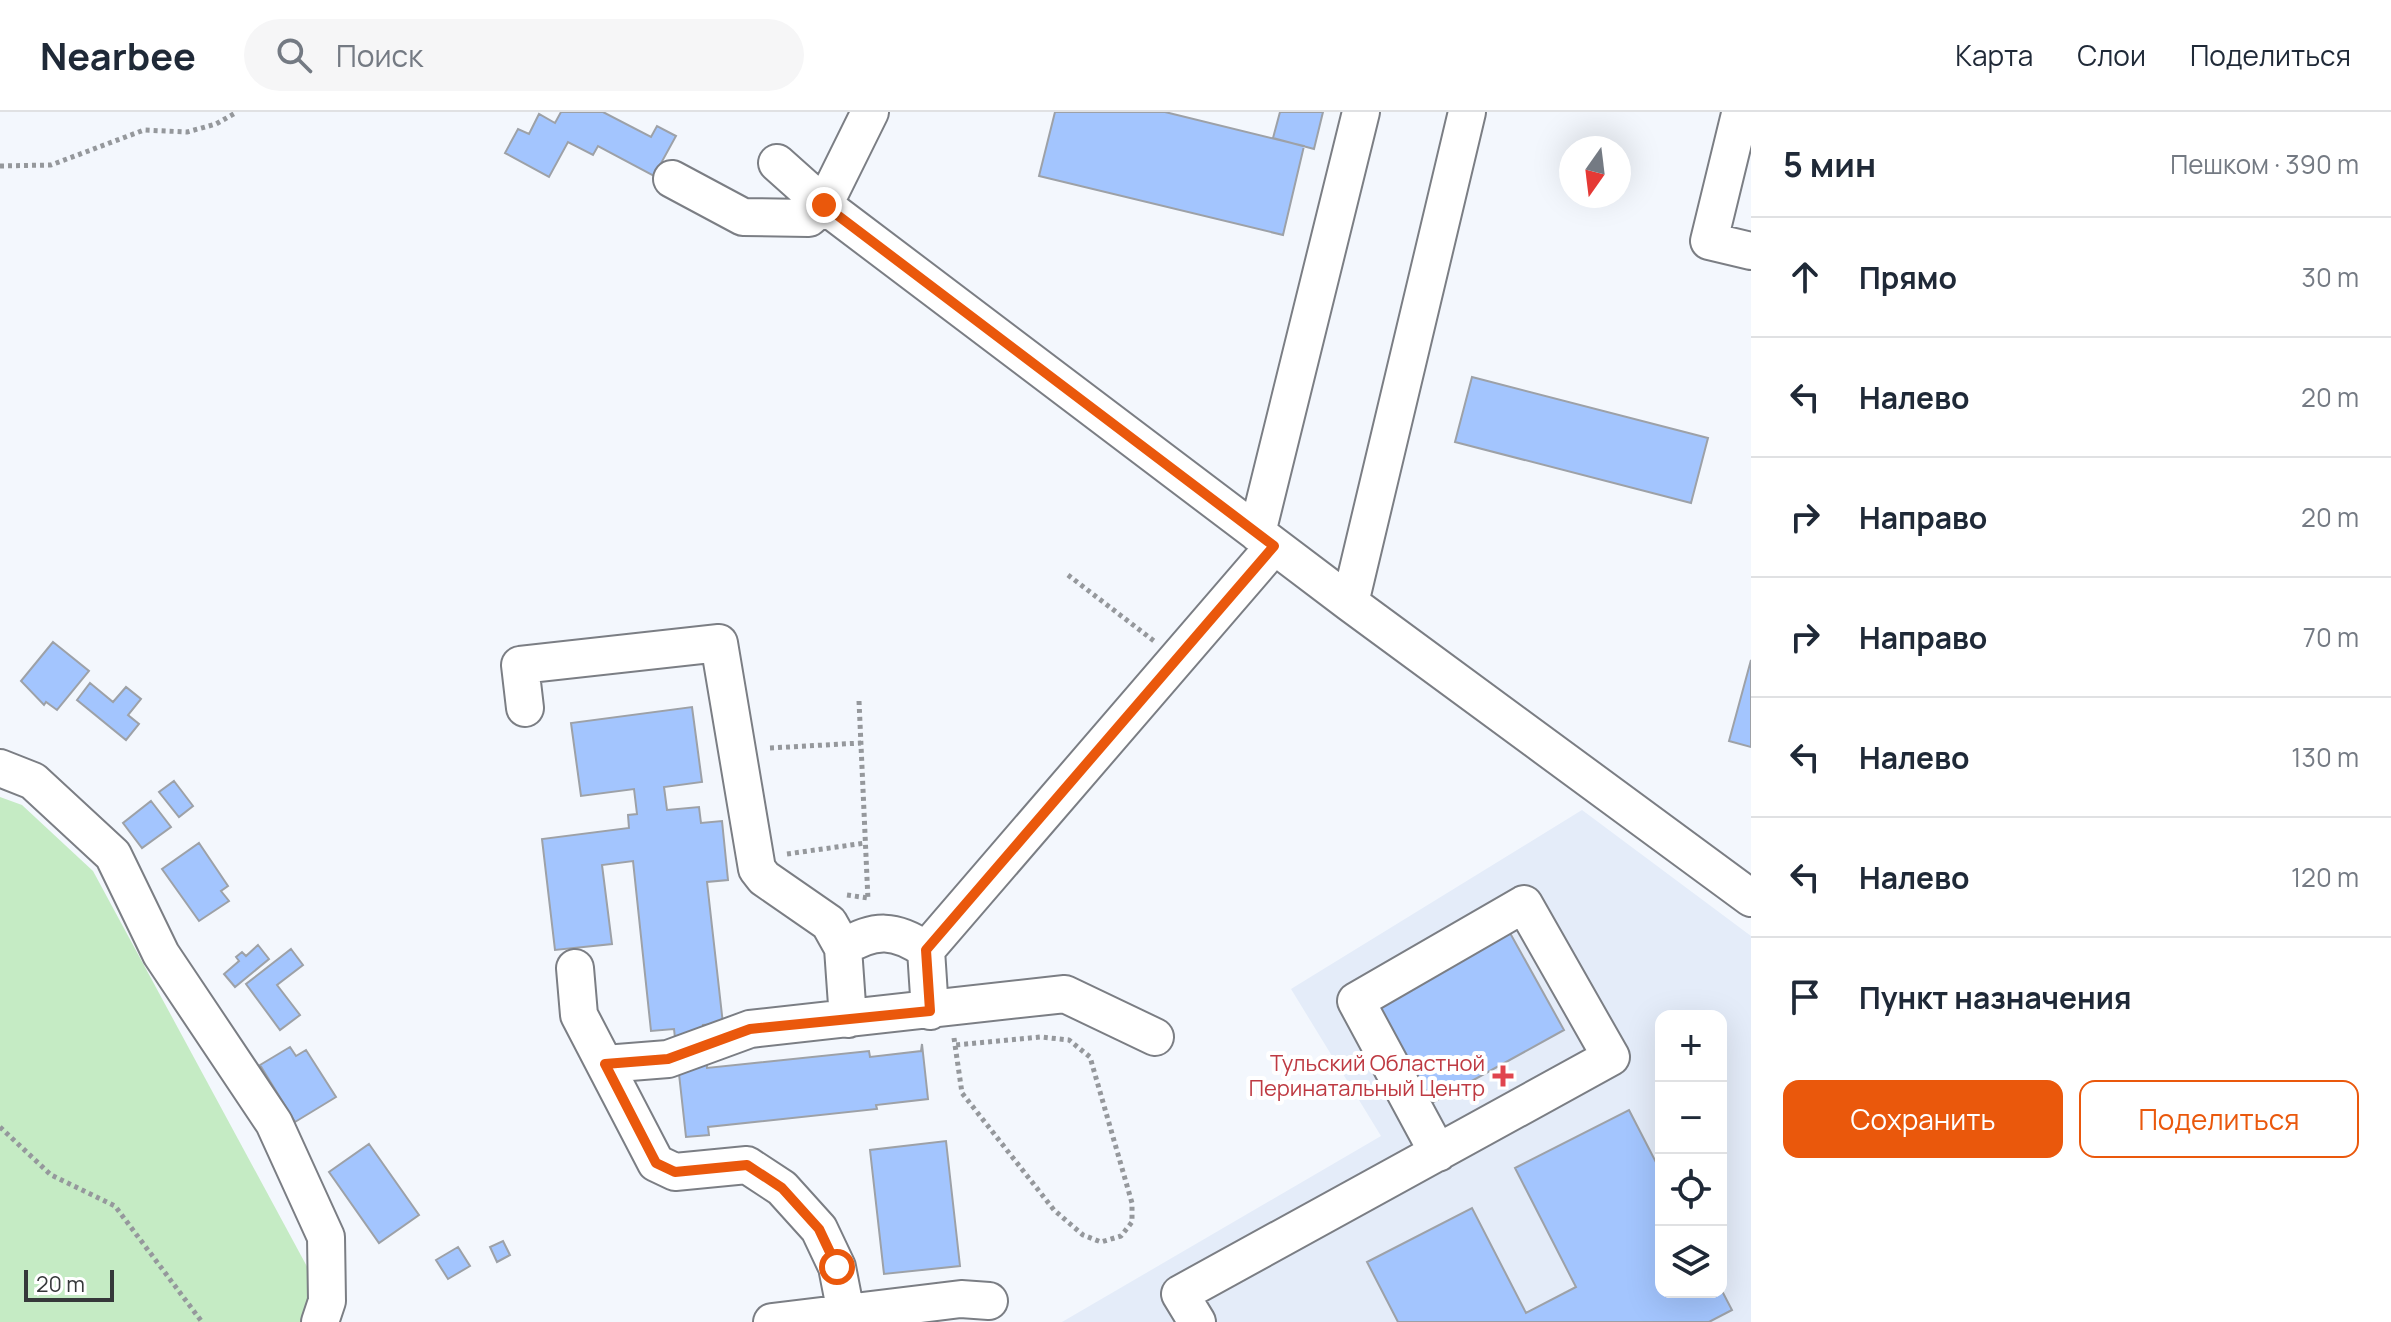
<!DOCTYPE html>
<html lang="ru">
<meta charset="utf-8">
<style>
:root{--surface:#fff;--page:#f6f6f7;--text:#1f2937;--muted:#747a83;--line:#e0e1e3;--accent:#ea580c}
body{margin:0;font-family:Manrope,sans-serif;background:var(--page);color:var(--text)}
.controls{position:absolute;right:24px;bottom:24px;display:grid;overflow:hidden;border-radius:16px;box-shadow:0 8px 32px #0002}
.controls button{width:72px;height:72px;display:grid;place-items:center;padding:0;border:0;border-bottom:2px solid var(--line);background:var(--surface);color:var(--text);font:40px sans-serif}
.compass{position:absolute;left:1559px;top:24px;width:72px;height:72px;border-radius:50%;background:var(--surface);box-shadow:0 8px 32px #0002;rotate:194deg}
.scale{position:absolute;left:24px;bottom:20px;width:90px;box-sizing:border-box;padding-left:8px;border:4px solid #36383a;border-top:0;font-size:22px;line-height:28px;white-space:nowrap;color:#36383a;-webkit-text-stroke:6px #fff;paint-order:stroke}
.stop{position:absolute;width:24px;height:24px;margin:-18px;border:6px solid #ea580c;border-radius:50%;background:#fff}
.stop.end{background:#ea580c;border-color:#fff;box-shadow:0 2px 8px #0008}
.list{margin:0;padding:0;list-style:none}
h2{display:flex;justify-content:space-between;align-items:center;height:104px;margin:0;padding:0 32px;font-size:34px}
h2 small{font-size:26px;font-weight:400;color:var(--muted)}
.list li{display:grid;grid-template-columns:52px 1fr auto;gap:24px;align-items:center;box-sizing:border-box;height:120px;padding:0 32px;border-top:2px solid var(--line)}
.list b{display:block;font-size:30px;white-space:nowrap}
.list em{font-size:26px;font-style:normal;color:var(--muted)}
.actions{display:flex;gap:16px;padding:24px 32px}
.actions a{flex:1;padding:18px 0;border:2px solid var(--accent);border-radius:16px;text-align:center;font-size:28px;color:var(--accent)}
.actions .main{background:var(--accent);color:#fff}
.icon{flex:none;width:44px;height:44px;fill:none;stroke:currentColor;stroke-width:2;stroke-linecap:round;stroke-linejoin:round}
.map{position:relative;flex:none;width:1751px;height:1210px;overflow:hidden}
header{display:flex;align-items:center;gap:48px;box-sizing:border-box;height:112px;padding:0 40px;background:var(--surface);border-bottom:2px solid var(--line)}
header strong{font-size:38px}
nav{display:flex;gap:44px;margin-inline-start:auto;font-size:28px}
.search{width:560px;height:72px;background:var(--page);display:flex;align-items:center;gap:20px;box-sizing:border-box;padding:0 28px;border-radius:44px;color:var(--muted);font-size:30px}
main{display:flex}
aside{flex:1;background:var(--surface)}
.map>svg:first-child{display:block}
.built{fill:#e4ecf9;fill-rule:evenodd}
.green{fill:#c5ebc4}
.building{fill:#a3c5fe;stroke:#9da1a7;stroke-width:2}
.lines{fill:none;stroke-linecap:round;stroke-linejoin:round}
.minor-casing{stroke:#7b7e84;stroke-width:40}
.path{stroke:#95989c;stroke-width:5;stroke-dasharray:4 4;stroke-linecap:butt}
.minor{stroke:#fff;stroke-width:36}
.route{stroke:#ea580c;stroke-width:10}
.health-dot{fill:#e0444e;stroke:#fff;stroke-width:3}
.labels{text-anchor:middle;stroke-width:8;stroke-linejoin:round;paint-order:stroke}
.health-label{font-size:22px;fill:#be3a42;stroke:#fff;text-anchor:end}
</style>
<header>
<strong>Nearbee</strong>
<div class="search"><svg class="icon" aria-label="search" viewBox="0 0 24 24"><circle cx="10" cy="10" r="6"/><path d="M15 15l6 6"/></svg>Поиск</div>
<nav><a>Карта</a><a>Слои</a><a>Поделиться</a></nav>
</header>
<main>
<div class="map">
<svg width="1751" height="1210" viewBox="0 0 1751 1210">
<rect width="100%" height="100%" fill="#f3f7fd"/>
<path class="built" d="M 1582,698 L 1751,824 L 1751,1210 L 1062,1210 L 1381,1024 L 1291,877 ZM 1661,904 L 1721,904 L 1721,1180 L 1661,1180 Z"/>
<path class="green" d="M 0,685 L 22,693 L 93,759 L 337,1210 L 0,1210 Z"/>
<path class="building" d="M 561,0 L 603,0 L 651,25 L 657,14 L 676,24 L 654,64 L 598,34 L 593,43 L 568,30 L 549,65 L 505,41 L 518,17 L 529,22 L 539,2 L 555,11 Z
M 1055,0 L 1165,0 L 1304,34 L 1283,123 L 1039,64 Z
M 1280,0 L 1323,0 L 1314,37 L 1273,26 Z
M 1472,265 L 1708,326 L 1691,391 L 1455,330 Z
M 53,530 L 89,559 L 57,598 L 46,590 L 44,593 L 21,569 Z
M 1751,548 L 1751,635 L 1729,629 Z
M 90,571 L 113,590 L 126,575 L 141,587 L 128,603 L 139,612 L 126,628 L 77,588 Z
M 692,595 L 702,670 L 664,675 L 667,698 L 699,695 L 701,711 L 722,709 L 728,768 L 707,770 L 723,912 L 703,913 L 707,956 L 869,939 L 870,945 L 921,939 L 922,932 L 928,987 L 876,993 L 877,997 L 708,1015 L 709,1023 L 686,1025 L 674,917 L 651,919 L 633,749 L 602,753 L 612,832 L 555,838 L 542,727 L 629,716 L 628,703 L 637,702 L 634,677 L 581,684 L 571,611 Z
M 174,669 L 193,694 L 179,705 L 159,680 Z
M 151,689 L 171,715 L 142,736 L 123,711 Z
M 199,731 L 228,774 L 221,779 L 229,789 L 199,809 L 162,757 Z
M 1510,821 L 1564,918 L 1432,991 L 1378,894 Z
M 258,833 L 269,847 L 235,875 L 224,862 L 239,849 L 236,845 L 242,840 L 246,844 Z
M 291,837 L 303,853 L 277,873 L 300,903 L 280,918 L 246,872 Z
M 290,935 L 296,944 L 306,938 L 336,985 L 295,1010 L 260,953 Z
M 1629,998 L 1661,1060 L 1661,1180 L 1721,1180 L 1721,1177 L 1732,1198 L 1709,1210 L 1398,1210 L 1367,1150 L 1472,1096 L 1526,1201 L 1576,1175 L 1515,1056 Z
M 946,1029 L 960,1154 L 884,1162 L 870,1038 Z
M 369,1032 L 419,1103 L 379,1131 L 329,1060 Z
M 503,1129 L 510,1143 L 497,1150 L 490,1135 Z
M 458,1135 L 470,1154 L 448,1167 L 436,1148 Z"/>
<g class="lines">
<g class="minor-casing">
<path id="minor" d="M 870,0 L 824,93 L 1350,491 L 1751,786
M 1740,2 L 1709,129 L 1751,139
M 672,67 L 743,105 L 809,106 L 824,93 L 777,51
M 1257,421 L 1361,0
M 1350,491 L 1467,0
M 525,596 L 520,553 L 719,531 L 757,757 L 764,766 L 829,811 L 843,836
M 0,656 L 33,669 L 113,743 L 161,842 L 274,1011 L 326,1125 L 327,1189 L 320,1210
M 926,838 L 1274,434
M 575,856 L 579,903 L 656,1051 L 675,1060 L 747,1053 L 782,1076 L 819,1117 L 837,1155 L 846,1201
M 848,907 L 843,836 C 874,816 896,817 926,838 L 930,899
M 605,952 L 668,947 L 750,917 L 1065,882 L 1155,925
M 772,1210 L 961,1187 L 989,1189
M 1197,1210 L 1180,1182 L 1611,945 L 1524,792 L 1356,889 L 1438,1041"/>
</g>
<path class="path" d="M 0,54 L 51,53 L 144,18 L 187,20 L 216,12 L 237,0
M 1068,463 L 1154,529
M 859,589 L 868,788
M 770,636 L 861,631
M 787,742 L 865,731
M 847,783 L 868,786
M 954,926 L 962,981 L 1054,1098 L 1083,1123 L 1101,1130 L 1121,1124 L 1132,1110 L 1132,1091 L 1090,945 L 1069,928 L 1041,925 L 955,933
M 0,1015 L 51,1063 L 115,1094 L 202,1210"/>
<use href="#minor" class="minor"/>
</g>
<g class="lines">
<path class="route" d="M 824,93 L 1274,434 L 926,838 L 930,899 L 750,917 L 668,947 L 605,952 L 656,1051 L 675,1060 L 747,1053 L 782,1076 L 819,1117 L 837,1155"/>
</g>
<path class="health-dot" d="M1499 952h8v8h8v8h-8v8h-8v-8h-8v-8h8z"/>
<g class="labels">
<g class="health-label">
<text x="1485" y="959">Тульский Областной<tspan x="1485" dy="25">Перинатальный Центр</tspan></text>
</g>
</g>
</svg>
<div class="controls">
<button>+</button>
<button>−</button>
<button><svg class="icon" aria-label="locate" viewBox="0 0 24 24"><circle cx="12" cy="12" r="6"/><path d="M12 2v4M12 18v4M2 12h4M18 12h4"/></svg></button>
<button><svg class="icon" aria-label="layers" viewBox="0 0 24 24"><path d="M12 4l9 5-9 5-9-5zM3 14l9 5 9-5"/></svg></button>
</div>
<svg class="compass" viewBox="-18 -18 36 36"><path d="M0-13l5 13h-10z" fill="#e53935"/><path d="M0 13l5-13h-10z" fill="#747a83"/></svg>
<div class="scale">20 m</div>
<div class="stop" style="left:837px;top:1155px"></div>
<div class="stop end" style="left:824px;top:93px"></div>
</div>
<aside>
<h2>5 мин<small>Пешком · 390 m</small></h2>
<ul class="list">
<li><svg class="icon" aria-label="ahead" viewBox="0 0 24 24"><path d="M12 20V5M6 11l6-6 6 6"/></svg><div><b>Прямо</b></div><em>30 m</em></li>
<li><svg class="icon" aria-label="left" viewBox="0 0 24 24"><path d="M17 20v-9H6M10 6l-5 5 5 5"/></svg><div><b>Налево</b></div><em>20 m</em></li>
<li><svg class="icon" aria-label="right" viewBox="0 0 24 24"><path d="M7 20v-9h11M14 6l5 5-5 5"/></svg><div><b>Направо</b></div><em>20 m</em></li>
<li><svg class="icon" aria-label="right" viewBox="0 0 24 24"><path d="M7 20v-9h11M14 6l5 5-5 5"/></svg><div><b>Направо</b></div><em>70 m</em></li>
<li><svg class="icon" aria-label="left" viewBox="0 0 24 24"><path d="M17 20v-9H6M10 6l-5 5 5 5"/></svg><div><b>Налево</b></div><em>130 m</em></li>
<li><svg class="icon" aria-label="left" viewBox="0 0 24 24"><path d="M17 20v-9H6M10 6l-5 5 5 5"/></svg><div><b>Налево</b></div><em>120 m</em></li>
<li><svg class="icon" aria-label="arrive" viewBox="0 0 24 24"><path d="M6 21V4h12l-3 4 3 4H6"/></svg><div><b>Пункт назначения</b></div></li>
</ul>
<div class="actions"><a class="main">Сохранить</a><a>Поделиться</a></div>
</aside>
</main>
